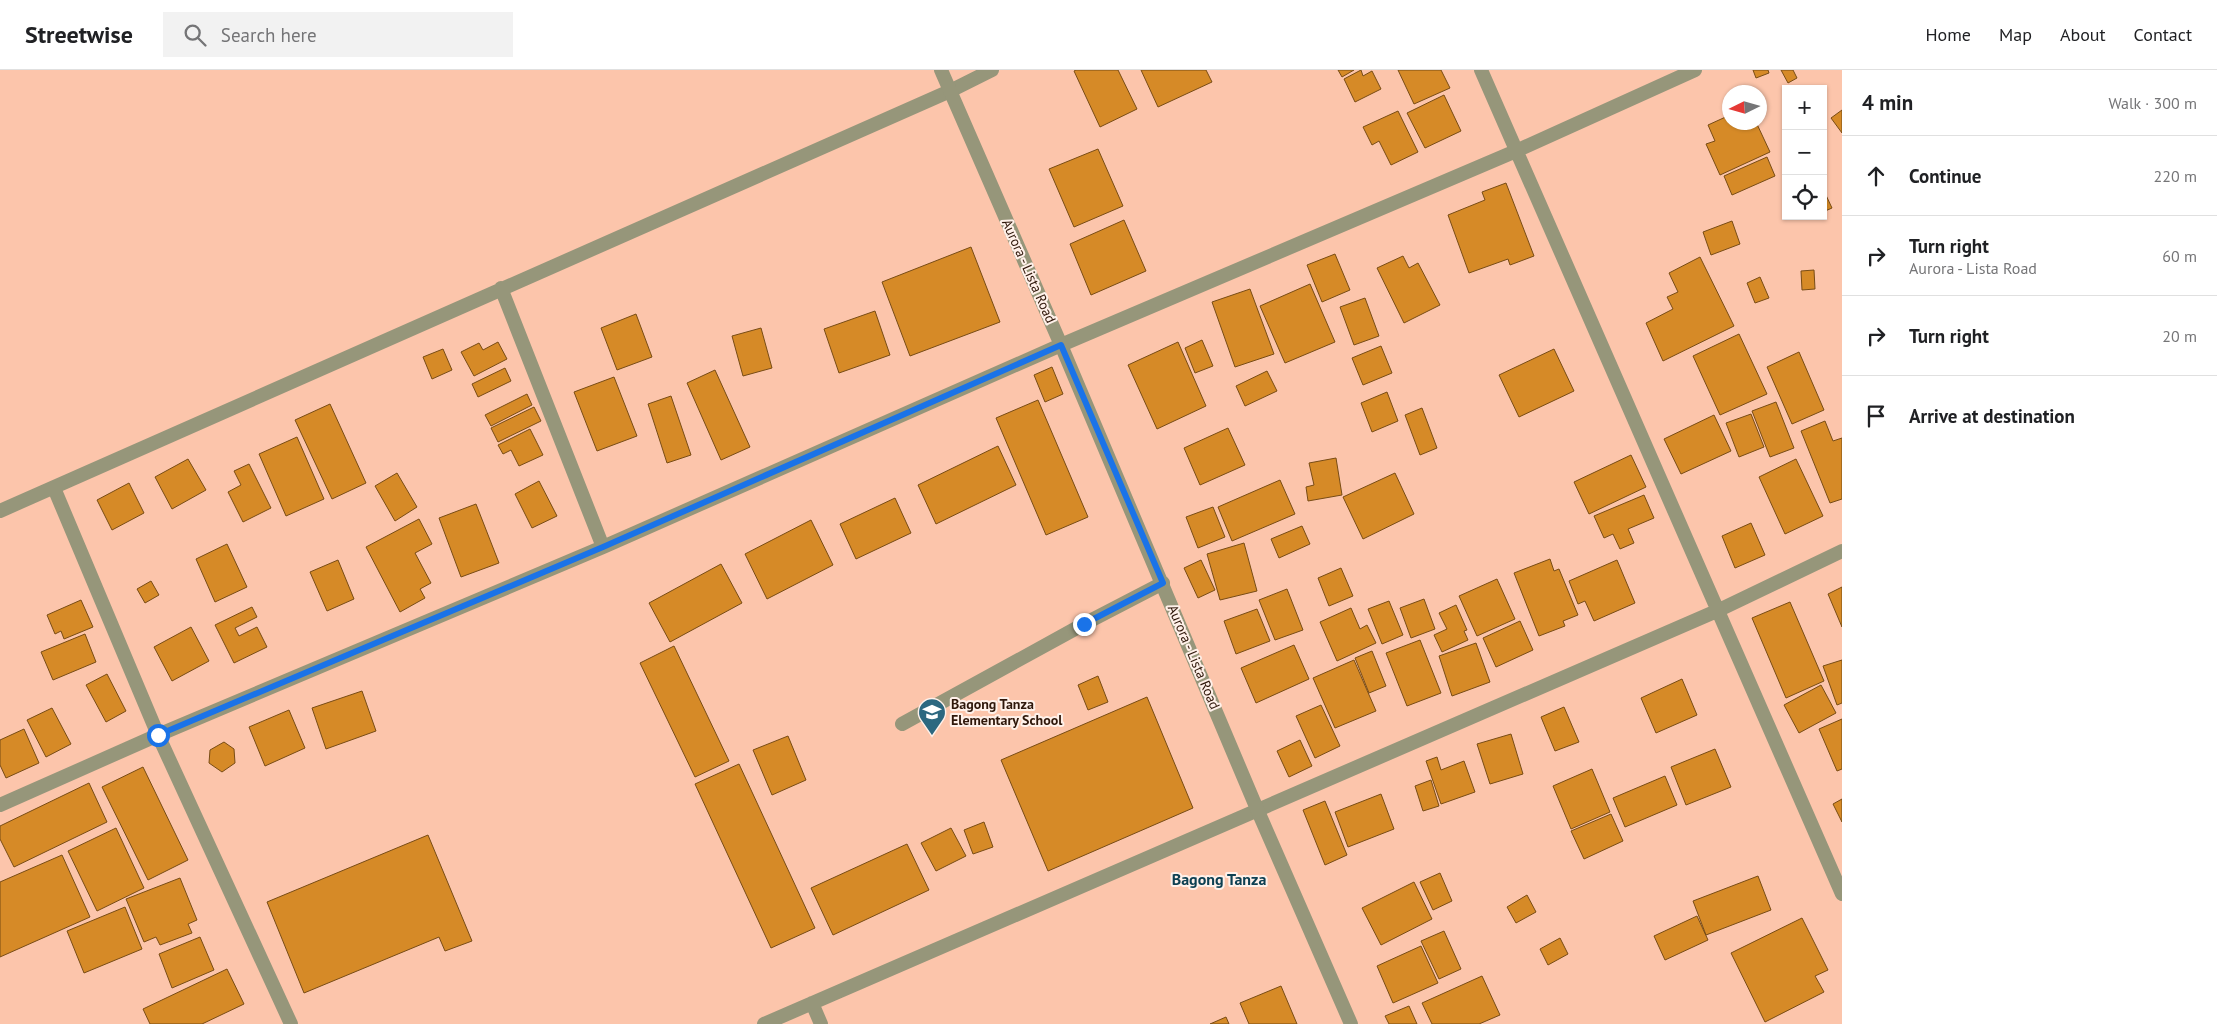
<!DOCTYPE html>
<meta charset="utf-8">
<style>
:root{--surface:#fff;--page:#f2f2f2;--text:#202124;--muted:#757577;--line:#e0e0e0}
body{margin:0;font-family:"PT Sans",sans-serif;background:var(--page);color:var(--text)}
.controls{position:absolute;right:15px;top:15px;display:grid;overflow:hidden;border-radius:0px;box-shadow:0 1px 4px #0004}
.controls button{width:45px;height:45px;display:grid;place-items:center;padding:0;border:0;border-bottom:1px solid var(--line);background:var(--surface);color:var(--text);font:25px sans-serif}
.compass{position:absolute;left:1722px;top:15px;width:45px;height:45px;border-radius:50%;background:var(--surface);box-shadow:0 1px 4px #0004;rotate:265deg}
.stop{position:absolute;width:15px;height:15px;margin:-11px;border:4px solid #1a73e8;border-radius:50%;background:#fff}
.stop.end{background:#1a73e8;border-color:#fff;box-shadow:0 1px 5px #0008}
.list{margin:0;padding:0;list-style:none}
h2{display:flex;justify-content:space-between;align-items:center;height:65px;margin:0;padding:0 20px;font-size:21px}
h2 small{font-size:16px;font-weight:400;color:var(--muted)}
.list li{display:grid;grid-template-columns:32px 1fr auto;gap:15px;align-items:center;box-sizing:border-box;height:80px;padding:0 20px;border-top:1px solid var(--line)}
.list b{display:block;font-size:19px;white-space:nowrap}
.list p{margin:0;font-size:16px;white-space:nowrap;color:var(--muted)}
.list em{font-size:16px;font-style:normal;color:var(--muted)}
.icon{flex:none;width:28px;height:28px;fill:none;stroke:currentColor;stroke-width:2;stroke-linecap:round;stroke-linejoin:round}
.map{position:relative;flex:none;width:1842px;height:954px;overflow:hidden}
header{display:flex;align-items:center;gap:30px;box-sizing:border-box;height:70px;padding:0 25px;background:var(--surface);border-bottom:1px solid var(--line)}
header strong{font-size:24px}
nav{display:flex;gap:28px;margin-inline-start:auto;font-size:18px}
.search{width:350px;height:45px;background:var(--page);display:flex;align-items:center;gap:12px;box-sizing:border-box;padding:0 18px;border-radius:0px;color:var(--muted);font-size:19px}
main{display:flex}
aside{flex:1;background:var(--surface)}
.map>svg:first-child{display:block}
.building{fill:#d68a27;stroke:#784c15}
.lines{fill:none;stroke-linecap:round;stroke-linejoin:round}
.service{stroke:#96967a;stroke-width:14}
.minor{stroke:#96967a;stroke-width:14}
.tertiary{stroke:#96967a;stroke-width:14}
.route{stroke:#1a73e8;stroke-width:6}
.labels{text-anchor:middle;stroke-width:4;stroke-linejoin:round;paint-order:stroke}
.street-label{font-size:14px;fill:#2f170a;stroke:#fff1ea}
.poi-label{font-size:14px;font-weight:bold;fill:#2f170a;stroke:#fff1ea;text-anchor:start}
.quarter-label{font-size:16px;font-weight:bold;fill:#0e4052;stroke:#fff1ea}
</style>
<header>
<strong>Streetwise</strong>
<div class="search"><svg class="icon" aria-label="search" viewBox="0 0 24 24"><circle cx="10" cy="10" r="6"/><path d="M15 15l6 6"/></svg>Search here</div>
<nav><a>Home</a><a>Map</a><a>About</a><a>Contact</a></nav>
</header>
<main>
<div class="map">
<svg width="1842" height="954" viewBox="0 0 1842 954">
<rect width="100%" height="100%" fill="#fcc5ab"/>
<path class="building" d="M 1076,0 L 1118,0 L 1137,39 L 1100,57 L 1074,1 Z
M 1141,0 L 1206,0 L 1212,12 L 1158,37 Z
M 1338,0 L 1354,0 L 1342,7 Z
M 1361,0 L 1363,6 L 1372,1 L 1381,19 L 1355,32 L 1344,9 Z
M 1398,0 L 1441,0 L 1450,18 L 1414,34 Z
M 1753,0 L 1768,0 L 1769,3 L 1756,8 Z
M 1781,0 L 1793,0 L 1797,8 L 1788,13 Z
M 1444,25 L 1461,61 L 1425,78 L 1407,43 Z
M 1842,40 L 1842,63 L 1831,48 Z
M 1398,41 L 1418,82 L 1391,95 L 1379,71 L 1372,75 L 1363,57 Z
M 1730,45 L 1730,52 L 1756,52 L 1770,82 L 1720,105 L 1706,74 L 1715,71 L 1708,55 Z
M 1098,79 L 1123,136 L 1074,157 L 1049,99 Z
M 1767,87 L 1775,106 L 1732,125 L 1724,106 Z
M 1506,113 L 1534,186 L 1510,195 L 1508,189 L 1469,203 L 1448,145 L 1485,130 L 1482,122 Z
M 1824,121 L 1832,138 L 1823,142 L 1823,122 Z
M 1124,150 L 1146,201 L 1091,225 L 1070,174 Z
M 1732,151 L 1740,174 L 1711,185 L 1703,162 Z
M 971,177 L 1000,252 L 910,286 L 882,212 Z
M 1335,184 L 1350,220 L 1322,232 L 1307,195 Z
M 1403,186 L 1409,198 L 1418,193 L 1440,235 L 1404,253 L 1377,198 Z
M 1700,187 L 1734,256 L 1663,291 L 1646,253 L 1673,239 L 1667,227 L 1678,222 L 1669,203 Z
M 1814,200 L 1815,219 L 1802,220 L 1801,201 Z
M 1760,207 L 1769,228 L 1755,233 L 1747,213 Z
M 1310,214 L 1335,272 L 1285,293 L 1260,236 Z
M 1250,219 L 1274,284 L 1235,297 L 1212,232 Z
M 1365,228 L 1379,266 L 1354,275 L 1340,237 Z
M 875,241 L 890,285 L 839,303 L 824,259 Z
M 636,244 L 652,287 L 617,300 L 601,258 Z
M 761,258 L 772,298 L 743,306 L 732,266 Z
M 1739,264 L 1767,324 L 1720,345 L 1693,286 Z
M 1202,270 L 1213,296 L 1195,303 L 1185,278 Z
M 498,272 L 507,289 L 474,306 L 461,282 L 479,273 L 483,280 Z
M 1178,272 L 1206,336 L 1157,359 L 1128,295 Z
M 1381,276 L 1392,303 L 1363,315 L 1352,288 Z
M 443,279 L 452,300 L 432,309 L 423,287 Z
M 1554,279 L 1574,321 L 1519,347 L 1499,305 Z
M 1799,282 L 1824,340 L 1792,354 L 1767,297 Z
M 1052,297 L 1063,324 L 1045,332 L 1034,305 Z
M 505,298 L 511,311 L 478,327 L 472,314 Z
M 715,300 L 750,377 L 721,390 L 687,313 Z
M 1267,301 L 1277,321 L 1245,336 L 1236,316 Z
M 614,307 L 637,366 L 597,381 L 574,322 Z
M 1387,322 L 1398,351 L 1372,362 L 1361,333 Z
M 527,324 L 532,335 L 491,356 L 485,345 Z
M 671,326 L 691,385 L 667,393 L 648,334 Z
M 1038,330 L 1088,447 L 1046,465 L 996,348 Z
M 1776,332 L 1794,378 L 1770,387 L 1752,341 Z
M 330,334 L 366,413 L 332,429 L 295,350 Z
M 534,337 L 541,351 L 498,372 L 491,358 Z
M 1422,338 L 1437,378 L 1420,385 L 1405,345 Z
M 1751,344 L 1764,377 L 1739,387 L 1726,353 Z
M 1714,345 L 1731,381 L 1681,404 L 1664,369 Z
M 1825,351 L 1833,371 L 1842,368 L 1842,429 L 1830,433 L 1801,361 Z
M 1228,358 L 1245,395 L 1200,415 L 1184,378 Z
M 530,359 L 543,385 L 519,396 L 511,380 L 503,384 L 498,375 Z
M 297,367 L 324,429 L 286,446 L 259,384 Z
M 998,376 L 1016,415 L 936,454 L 918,415 Z
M 1631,385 L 1646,417 L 1589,444 L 1574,412 Z
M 1336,388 L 1342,425 L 1308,431 L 1306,417 L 1314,415 L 1309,393 Z
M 188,389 L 206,420 L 172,439 L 155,407 Z
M 1796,389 L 1823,446 L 1785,464 L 1759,407 Z
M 249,394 L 271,438 L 243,452 L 228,422 L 241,415 L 234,401 Z
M 397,403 L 417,437 L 395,451 L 375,416 Z
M 1395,403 L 1414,444 L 1363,469 L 1343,427 Z
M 1280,410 L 1295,444 L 1232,471 L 1218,437 Z
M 539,411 L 557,446 L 532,458 L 515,424 Z
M 129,413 L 144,443 L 112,460 L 97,430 Z
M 1644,425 L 1654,448 L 1628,459 L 1634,473 L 1620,479 L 1613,464 L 1604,468 L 1594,446 Z
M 895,428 L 911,463 L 856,489 L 840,454 Z
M 476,434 L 499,493 L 461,507 L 439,448 Z
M 1213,437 L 1225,467 L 1198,478 L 1186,447 Z
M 419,449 L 432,474 L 415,483 L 431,513 L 420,519 L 425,528 L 400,542 L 366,477 Z
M 811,450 L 833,495 L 767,529 L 745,484 Z
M 1751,453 L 1765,485 L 1735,498 L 1722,466 Z
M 1302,456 L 1310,474 L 1279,488 L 1271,469 Z
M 1244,473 L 1257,521 L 1220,530 L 1207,484 Z
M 227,474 L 247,517 L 215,532 L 196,489 Z
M 1550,489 L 1554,501 L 1559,499 L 1578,545 L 1563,551 L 1565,556 L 1539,566 L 1514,503 Z
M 338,490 L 354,529 L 327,541 L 310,502 Z
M 1201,490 L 1215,520 L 1198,528 L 1184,498 Z
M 1617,490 L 1635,533 L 1594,551 L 1585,531 L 1578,534 L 1569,511 Z
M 721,494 L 742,533 L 670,572 L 649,533 Z
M 1341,498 L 1353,526 L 1329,536 L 1318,508 Z
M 1497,509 L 1515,549 L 1477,566 L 1459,526 Z
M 151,511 L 159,525 L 145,533 L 137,519 Z
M 1842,517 L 1842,557 L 1828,524 Z
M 1287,519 L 1303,560 L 1275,570 L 1259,530 Z
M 1424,529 L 1435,559 L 1411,568 L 1400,538 Z
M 81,530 L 93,557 L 64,569 L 61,561 L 55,564 L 47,545 Z
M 1389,531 L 1403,565 L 1382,574 L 1368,539 Z
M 1790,532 L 1824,611 L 1786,628 L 1752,548 Z
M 1456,535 L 1467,560 L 1464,561 L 1468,570 L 1442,582 L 1434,565 L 1447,559 L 1439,543 Z
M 252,537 L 257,547 L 235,558 L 239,566 L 257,557 L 267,577 L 234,593 L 215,555 Z
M 1351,538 L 1360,559 L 1367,555 L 1376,573 L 1337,591 L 1320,552 Z
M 1257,539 L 1270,571 L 1236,584 L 1224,551 Z
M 1520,551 L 1533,580 L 1496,597 L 1483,568 Z
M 191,557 L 209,591 L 172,611 L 154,577 Z
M 85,564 L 96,592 L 53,610 L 41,582 Z
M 1420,570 L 1441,623 L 1407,636 L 1386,583 Z
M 1476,573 L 1490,612 L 1452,626 L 1439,586 Z
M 1294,575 L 1309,609 L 1256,633 L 1241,598 Z
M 674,576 L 729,691 L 695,707 L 640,593 Z
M 1372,581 L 1386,616 L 1369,623 L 1355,588 Z
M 1354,590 L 1376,641 L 1335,658 L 1313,608 Z
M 1842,590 L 1842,633 L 1837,635 L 1823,596 Z
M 107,604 L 126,641 L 106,652 L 86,615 Z
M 1098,606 L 1108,632 L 1088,640 L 1078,615 Z
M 1682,609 L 1697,645 L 1656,663 L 1641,628 Z
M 1821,615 L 1836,643 L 1799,663 L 1784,635 Z
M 362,621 L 376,661 L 326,679 L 312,638 Z
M 1147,627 L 1193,738 L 1048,801 L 1001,690 Z
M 1321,635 L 1340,676 L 1315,688 L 1296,646 Z
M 1564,637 L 1579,672 L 1555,681 L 1541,647 Z
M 52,638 L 71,674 L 46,687 L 27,650 Z
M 289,640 L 305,678 L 265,696 L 249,657 Z
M 1842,649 L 1842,699 L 1837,701 L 1819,659 Z
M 24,659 L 39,693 L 6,708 L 0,695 L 0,670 Z
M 1511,664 L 1523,704 L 1490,714 L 1477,674 Z
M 788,666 L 806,710 L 772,725 L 753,680 Z
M 1300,670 L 1312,696 L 1289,707 L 1277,681 Z
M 224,672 L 234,679 L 235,693 L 222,702 L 209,693 L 210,680 Z
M 1715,679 L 1731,717 L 1686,735 L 1671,697 Z
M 1437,687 L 1441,700 L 1464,691 L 1475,722 L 1441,734 L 1426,691 Z
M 739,694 L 815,858 L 771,878 L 695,714 Z
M 143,697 L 188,790 L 148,810 L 102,717 Z
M 1592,699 L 1610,742 L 1571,759 L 1553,716 Z
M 1665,706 L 1677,735 L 1625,757 L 1613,728 Z
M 1431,710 L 1439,736 L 1423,741 L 1415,716 Z
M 89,713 L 107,752 L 14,797 L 0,769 L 0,756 Z
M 1381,724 L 1394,759 L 1348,777 L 1335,742 Z
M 1842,729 L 1842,752 L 1833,734 Z
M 1325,731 L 1347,785 L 1325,795 L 1303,740 Z
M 1611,744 L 1623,771 L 1584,789 L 1571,761 Z
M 984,752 L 993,777 L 973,784 L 964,760 Z
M 116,758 L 144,818 L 97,841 L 68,781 Z
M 951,758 L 966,786 L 936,801 L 921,773 Z
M 428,765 L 472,871 L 445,881 L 439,867 L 304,923 L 267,832 Z
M 907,774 L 929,820 L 833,865 L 811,818 Z
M 62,785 L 90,847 L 0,887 L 0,812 Z
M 1440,803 L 1452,831 L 1433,840 L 1420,812 Z
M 1758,806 L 1771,840 L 1706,865 L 1693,831 Z
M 180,808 L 197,850 L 188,854 L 192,863 L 160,875 L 156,867 L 144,872 L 126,829 Z
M 1414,812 L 1432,849 L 1381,875 L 1362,838 Z
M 1527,825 L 1536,842 L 1516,853 L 1507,837 Z
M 125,837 L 142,879 L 84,903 L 67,861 Z
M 1697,846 L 1708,870 L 1665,890 L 1654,866 Z
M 1802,848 L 1828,900 L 1815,906 L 1824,922 L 1765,952 L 1731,883 Z
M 1444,861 L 1461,899 L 1439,909 L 1421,871 Z
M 200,867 L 214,900 L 172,918 L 159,884 Z
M 1560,868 L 1568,884 L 1548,895 L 1540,879 Z
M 1421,876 L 1438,913 L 1393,933 L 1377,896 Z
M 227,899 L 244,934 L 202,954 L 150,954 L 143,939 Z
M 1482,906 L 1500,945 L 1479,954 L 1432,954 L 1422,933 Z
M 1281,916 L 1297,954 L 1249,954 L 1240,933 Z
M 1409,936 L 1417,954 L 1389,954 L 1385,946 Z
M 1226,947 L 1229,954 L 1210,954 Z"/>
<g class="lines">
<path class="service" d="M 902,654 L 1084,554 L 1163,513"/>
<path class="minor" d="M 1481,0 L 1842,824
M 501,218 L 603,477
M 54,418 L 158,665 L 291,954
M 0,441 L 950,21 L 992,0
M 0,735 L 158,665 L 603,477 L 1061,275 L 1516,81 L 1695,0
M 812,933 L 821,954
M 764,954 L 1719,540 L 1842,481"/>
<path class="tertiary" d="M 941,0 L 1061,275 L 1257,739 L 1351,954"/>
</g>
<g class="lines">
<path class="route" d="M 158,665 L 603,477 L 1061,275 L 1163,513 L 1084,554"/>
</g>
<defs>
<g id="school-pin" transform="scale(1.4375)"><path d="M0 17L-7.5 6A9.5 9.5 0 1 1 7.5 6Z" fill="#2c6880" stroke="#fff1ea"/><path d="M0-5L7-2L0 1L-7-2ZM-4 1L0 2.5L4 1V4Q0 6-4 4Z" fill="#fff"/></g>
</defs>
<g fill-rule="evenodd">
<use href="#school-pin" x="932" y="642"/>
</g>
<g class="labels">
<g class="street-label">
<text transform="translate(1029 201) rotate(66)" y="5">Aurora - Lista Road</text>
<text transform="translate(1194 587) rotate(67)" y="5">Aurora - Lista Road</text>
</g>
<g class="poi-label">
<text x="951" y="639">Bagong Tanza<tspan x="951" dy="16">Elementary School</tspan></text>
</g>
<g class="quarter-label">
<text x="1219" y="815">Bagong Tanza</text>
</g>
</g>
</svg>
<div class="controls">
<button>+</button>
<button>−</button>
<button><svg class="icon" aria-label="locate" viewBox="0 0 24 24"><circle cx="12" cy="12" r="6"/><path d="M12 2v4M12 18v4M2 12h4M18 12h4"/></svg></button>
</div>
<svg class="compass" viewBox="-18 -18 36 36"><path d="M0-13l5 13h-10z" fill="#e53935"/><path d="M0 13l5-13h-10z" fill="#757577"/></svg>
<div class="stop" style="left:158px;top:665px"></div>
<div class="stop end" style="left:1084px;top:554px"></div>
</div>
<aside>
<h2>4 min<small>Walk · 300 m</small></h2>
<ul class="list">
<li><svg class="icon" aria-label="ahead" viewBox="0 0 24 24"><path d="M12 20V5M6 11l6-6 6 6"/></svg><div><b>Continue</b></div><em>220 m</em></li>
<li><svg class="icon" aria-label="right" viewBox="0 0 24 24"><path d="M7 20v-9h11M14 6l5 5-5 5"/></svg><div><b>Turn right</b><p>Aurora - Lista Road</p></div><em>60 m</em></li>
<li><svg class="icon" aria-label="right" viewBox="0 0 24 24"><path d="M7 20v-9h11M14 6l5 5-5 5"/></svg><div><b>Turn right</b></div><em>20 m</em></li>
<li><svg class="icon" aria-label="arrive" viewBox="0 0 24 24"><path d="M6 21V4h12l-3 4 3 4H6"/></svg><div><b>Arrive at destination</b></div></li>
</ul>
</aside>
</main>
